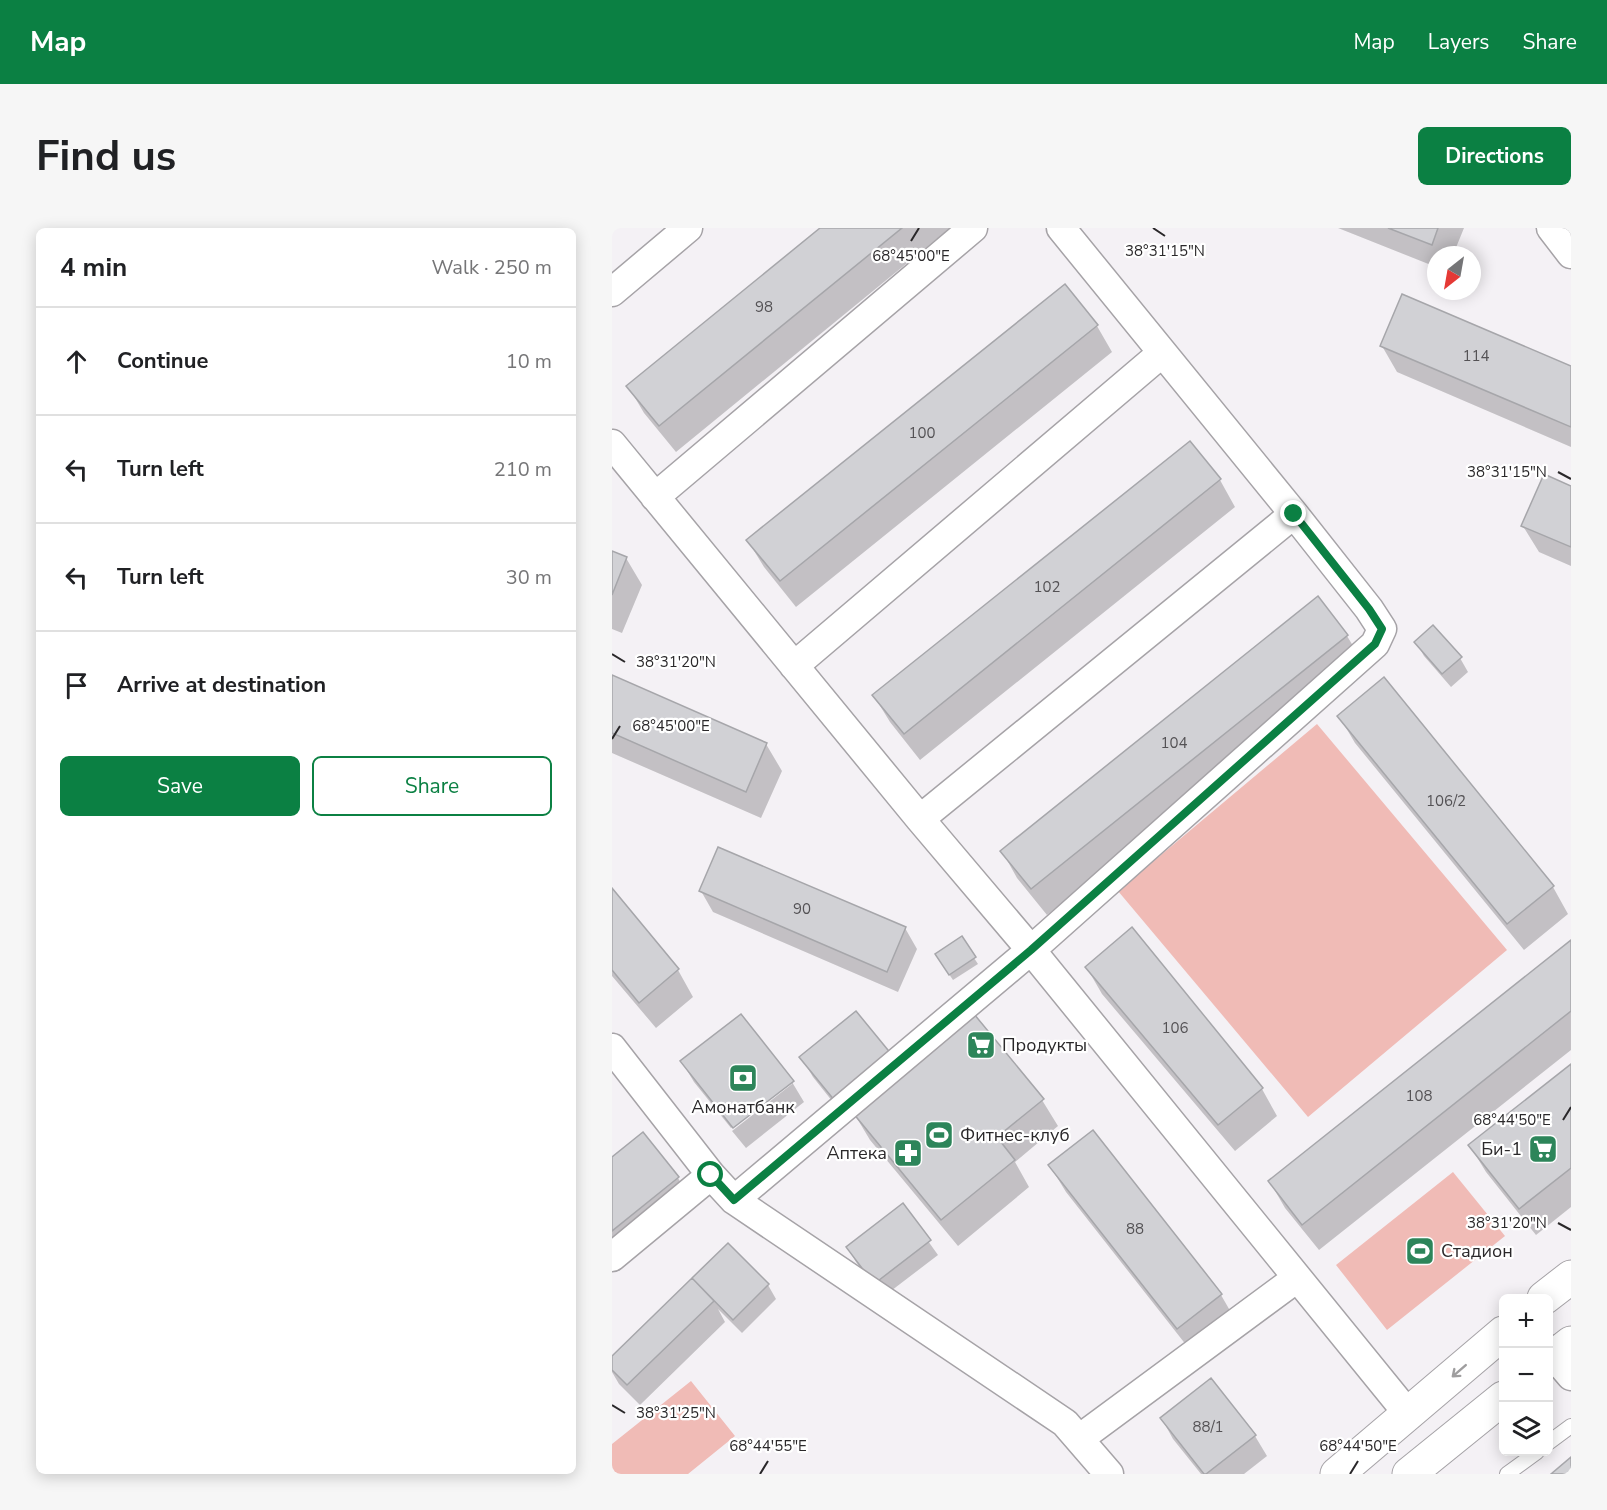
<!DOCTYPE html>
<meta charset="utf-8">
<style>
:root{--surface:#fff;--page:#f6f6f6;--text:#202124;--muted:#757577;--line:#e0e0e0;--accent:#0b8043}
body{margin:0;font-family:"Nunito Sans",sans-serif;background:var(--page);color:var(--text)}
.controls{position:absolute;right:18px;bottom:18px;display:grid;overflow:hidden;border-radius:9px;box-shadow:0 3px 15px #0003}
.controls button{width:54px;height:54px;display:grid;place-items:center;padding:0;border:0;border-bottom:2px solid var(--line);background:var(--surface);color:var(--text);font:30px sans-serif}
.compass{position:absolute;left:815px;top:18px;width:54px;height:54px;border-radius:50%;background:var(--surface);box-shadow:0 3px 15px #0003;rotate:211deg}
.stop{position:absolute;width:18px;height:18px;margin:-14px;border:4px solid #0b8043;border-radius:50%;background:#fff}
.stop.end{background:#0b8043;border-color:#fff;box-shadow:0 2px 6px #0008}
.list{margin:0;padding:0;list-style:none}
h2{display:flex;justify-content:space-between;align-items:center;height:78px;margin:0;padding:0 24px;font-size:26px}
h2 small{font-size:20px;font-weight:400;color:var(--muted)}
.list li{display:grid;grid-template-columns:39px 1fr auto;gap:18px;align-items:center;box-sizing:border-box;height:108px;padding:0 24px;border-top:2px solid var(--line)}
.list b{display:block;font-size:22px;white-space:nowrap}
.list em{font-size:20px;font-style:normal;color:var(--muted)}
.actions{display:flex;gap:12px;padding:18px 24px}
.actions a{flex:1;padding:14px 0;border:2px solid var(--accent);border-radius:9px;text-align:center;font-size:21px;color:var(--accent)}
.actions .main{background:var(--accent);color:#fff}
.icon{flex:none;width:33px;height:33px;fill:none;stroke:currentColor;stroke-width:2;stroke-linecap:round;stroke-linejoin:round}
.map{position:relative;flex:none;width:959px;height:1246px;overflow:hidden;border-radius:9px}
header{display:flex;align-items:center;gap:36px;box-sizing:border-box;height:84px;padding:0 30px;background:var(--accent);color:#fff}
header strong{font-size:28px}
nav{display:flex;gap:33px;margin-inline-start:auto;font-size:21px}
.intro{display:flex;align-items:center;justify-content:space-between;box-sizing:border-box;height:144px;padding:0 36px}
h1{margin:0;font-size:42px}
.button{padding:15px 27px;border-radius:9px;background:var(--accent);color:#fff;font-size:21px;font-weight:700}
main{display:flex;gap:36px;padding:0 36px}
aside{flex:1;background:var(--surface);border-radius:9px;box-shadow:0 3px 15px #0003}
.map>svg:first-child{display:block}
.green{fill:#f0bbb6}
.shadow{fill:#0003}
.building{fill:#d1d1d5;stroke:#a6a6aa;stroke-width:1.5}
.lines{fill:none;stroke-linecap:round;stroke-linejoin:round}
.service-casing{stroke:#a6a3a7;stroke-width:16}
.minor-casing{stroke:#a6a3a7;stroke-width:31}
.secondary-casing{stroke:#a6a3a7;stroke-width:35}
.service{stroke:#fff;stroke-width:14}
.minor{stroke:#fff;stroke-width:28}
.secondary{stroke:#fff;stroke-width:33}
.oneway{stroke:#9f9e9f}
.route{stroke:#0b8043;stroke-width:8}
.ticks{fill:none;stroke:#2a282a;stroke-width:2}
.labels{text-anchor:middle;stroke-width:4.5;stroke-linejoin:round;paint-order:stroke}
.number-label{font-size:15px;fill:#545255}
.poi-label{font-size:18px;fill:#2a282a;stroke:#fff;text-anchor:start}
.ticks-label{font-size:15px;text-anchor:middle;fill:#2a282a;stroke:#fff;stroke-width:4.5;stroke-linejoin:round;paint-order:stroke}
</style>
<header>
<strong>Map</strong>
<nav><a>Map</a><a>Layers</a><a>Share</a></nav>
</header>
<div class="intro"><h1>Find us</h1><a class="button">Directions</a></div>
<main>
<aside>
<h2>4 min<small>Walk · 250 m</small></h2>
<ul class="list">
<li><svg class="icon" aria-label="ahead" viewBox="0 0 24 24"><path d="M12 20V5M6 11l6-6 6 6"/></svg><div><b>Continue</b></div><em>10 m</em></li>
<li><svg class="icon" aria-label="left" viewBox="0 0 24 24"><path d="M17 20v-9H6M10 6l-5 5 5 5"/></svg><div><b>Turn left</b></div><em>210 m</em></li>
<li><svg class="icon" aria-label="left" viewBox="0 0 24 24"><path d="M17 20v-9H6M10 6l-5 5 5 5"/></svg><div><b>Turn left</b></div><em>30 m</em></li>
<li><svg class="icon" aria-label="arrive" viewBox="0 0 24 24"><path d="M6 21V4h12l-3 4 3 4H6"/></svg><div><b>Arrive at destination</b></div></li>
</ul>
<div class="actions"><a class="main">Save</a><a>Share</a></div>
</aside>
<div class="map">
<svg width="959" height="1246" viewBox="0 0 959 1246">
<rect width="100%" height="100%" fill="#f4f1f5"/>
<path class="green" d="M 705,496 L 895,722 L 696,889 L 506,663 Z
M 841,944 L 893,1008 L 775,1102 L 724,1037 Z
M 79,1153 L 123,1208 L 76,1246 L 0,1246 L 0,1216 Z"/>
<path class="shadow" d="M 210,0 L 338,0 L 64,224 L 32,185 L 16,158 Z
M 726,0 L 852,0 L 841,27 L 824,27 L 824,39 Z
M 453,58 L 485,98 L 500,124 L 184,379 L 152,339 L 136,313 Z
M 770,118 L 959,140 L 959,219 L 785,144 Z
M 578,215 L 608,252 L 623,279 L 308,532 L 278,494 L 262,468 Z
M 959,259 L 959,338 L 927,324 L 911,298 Z
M 0,324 L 14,330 L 30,357 L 10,405 L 0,401 Z
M 735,408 L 751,434 L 435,687 L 405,650 L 390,623 Z
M 804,414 L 848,430 L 856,444 L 839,459 L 812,428 Z
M 0,449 L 154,516 L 170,543 L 149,590 L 0,525 Z
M 772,452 L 941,659 L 956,686 L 912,722 L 743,515 L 727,488 Z
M 0,663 L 66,742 L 81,769 L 44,800 L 0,748 Z
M 89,663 L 293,700 L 305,721 L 286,764 L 101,684 Z
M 959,714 L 959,822 L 707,1022 L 673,980 L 658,954 Z
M 362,730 L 366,736 L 341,752 L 328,733 Z
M 475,740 L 650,861 L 665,888 L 623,923 L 490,766 Z
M 279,828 L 430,872 L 446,898 L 403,934 L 417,959 L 346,1018 L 258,912 L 243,887 L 236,893 L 201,849 L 189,829 Z
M 70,834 L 180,852 L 119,900 L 82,854 Z
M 959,838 L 959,979 L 924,1007 L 874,944 L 858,918 Z
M 180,854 L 192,874 L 134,920 L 120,903 L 180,856 Z
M 31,906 L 66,950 L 82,977 L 0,1042 L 0,931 Z
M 438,938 L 609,1067 L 624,1093 L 582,1127 L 454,964 Z
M 291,978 L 326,1027 L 271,1069 L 244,1034 L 236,1020 Z
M 82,1051 L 156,1057 L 164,1071 L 130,1105 L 106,1081 L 113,1094 L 28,1177 L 7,1156 L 0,1144 L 0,1130 L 85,1056 Z
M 550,1191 L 643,1208 L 655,1228 L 632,1246 L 589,1246 L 561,1211 Z"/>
<path class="building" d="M 208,0 L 290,0 L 47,198 L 14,158 Z
M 776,0 L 826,0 L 820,17 Z
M 453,56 L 486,97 L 168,353 L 134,312 Z
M 790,66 L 959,138 L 959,199 L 768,118 Z
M 578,213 L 609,251 L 292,506 L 260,467 Z
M 932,246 L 959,258 L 959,319 L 909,298 Z
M 0,323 L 15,329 L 0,367 Z
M 706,368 L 736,407 L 419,661 L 388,623 Z
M 821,397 L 850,429 L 830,446 L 802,414 Z
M 0,447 L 155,515 L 134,564 L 0,505 Z
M 772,449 L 942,658 L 895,696 L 725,488 Z
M 106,619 L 294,699 L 275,744 L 87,663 Z
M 0,660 L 67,741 L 27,775 L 0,742 Z
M 520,699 L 651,860 L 606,897 L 473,739 Z
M 350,708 L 364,729 L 337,747 L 323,726 Z
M 959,712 L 959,783 L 690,997 L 656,953 Z
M 244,783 L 280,827 L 223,873 L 187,829 Z
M 129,786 L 182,853 L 121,900 L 68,833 Z
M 362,786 L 432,871 L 385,909 L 403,932 L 329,992 L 241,885 Z
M 959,836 L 959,940 L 907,981 L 856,917 Z
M 481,902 L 610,1066 L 565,1101 L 436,937 Z
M 31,904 L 67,949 L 0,1003 L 0,929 Z
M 291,975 L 319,1012 L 262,1056 L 234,1019 Z
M 116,1015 L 157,1056 L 121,1092 L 80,1050 Z
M 80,1050 L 102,1073 L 15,1157 L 0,1142 L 0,1128 Z
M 599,1150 L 644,1207 L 594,1246 L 592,1246 L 548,1190 Z
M 959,1229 L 959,1246 L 939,1246 Z"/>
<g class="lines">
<g class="service-casing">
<path id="service" d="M 936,1215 L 959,1198
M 895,1246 L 925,1224"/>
</g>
<g class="minor-casing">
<path id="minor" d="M 939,0 L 959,26
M 0,64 L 76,0
M 0,216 L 308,591 L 419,722 L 797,1187
M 43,269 L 361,0
M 182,438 L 550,125
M 308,591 L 682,286
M 0,820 L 99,947 L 122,972 L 453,1195 L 497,1246
M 122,972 L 419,722 L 763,416 L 770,401 L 757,381 L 682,286 L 449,0
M 0,1029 L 99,947
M 936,1121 L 959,1148
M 467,1211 L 685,1050"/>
</g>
<g class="secondary-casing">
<path id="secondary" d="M 932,1070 L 959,1049
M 936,1133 L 959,1115
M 725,1246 L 891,1105
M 797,1246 L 891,1170"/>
</g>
<use href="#service" class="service"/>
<use href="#minor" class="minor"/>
<use href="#secondary" class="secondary"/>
</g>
<defs><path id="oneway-shaft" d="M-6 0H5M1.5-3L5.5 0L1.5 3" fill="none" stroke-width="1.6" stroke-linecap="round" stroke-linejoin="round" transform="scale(1.5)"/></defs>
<use class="oneway" href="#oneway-shaft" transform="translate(847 1143) rotate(139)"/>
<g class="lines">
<path class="route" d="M 99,947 L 122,972 L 419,722 L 763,416 L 770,401 L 757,381 L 682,286"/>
</g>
<path class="ticks" d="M 541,0 L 553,8M 299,13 L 307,0M 946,244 L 959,251M 0,426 L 13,434M 0,511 L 8,498M 951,892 L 959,879M 946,995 L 959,1002M 0,1177 L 13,1185M 148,1246 L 156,1233M 738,1246 L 746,1233"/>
<defs>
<g id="supermarket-square" transform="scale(1.5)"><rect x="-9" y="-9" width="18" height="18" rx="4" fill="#2d855a" stroke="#fff"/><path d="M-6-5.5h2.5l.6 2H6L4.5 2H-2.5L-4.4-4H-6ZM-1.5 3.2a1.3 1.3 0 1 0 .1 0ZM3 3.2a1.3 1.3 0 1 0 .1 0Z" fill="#fff"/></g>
<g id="bank-square" transform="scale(1.5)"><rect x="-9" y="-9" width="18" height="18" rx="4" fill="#2d855a" stroke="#fff"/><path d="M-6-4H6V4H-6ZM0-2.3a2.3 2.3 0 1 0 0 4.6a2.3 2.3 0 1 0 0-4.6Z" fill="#fff"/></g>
<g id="stadium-square" transform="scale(1.5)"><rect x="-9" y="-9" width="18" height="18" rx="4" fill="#2d855a" stroke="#fff"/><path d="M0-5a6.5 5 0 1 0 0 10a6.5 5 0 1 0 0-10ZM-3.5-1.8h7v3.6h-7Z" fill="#fff"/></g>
<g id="pharmacy-square" transform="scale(1.5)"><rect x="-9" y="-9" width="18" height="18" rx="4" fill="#2d855a" stroke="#fff"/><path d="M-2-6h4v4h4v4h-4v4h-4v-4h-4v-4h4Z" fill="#fff"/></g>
</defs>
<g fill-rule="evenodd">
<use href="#supermarket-square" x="369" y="817"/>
<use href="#bank-square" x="131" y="850"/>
<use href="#stadium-square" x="327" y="907"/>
<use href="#supermarket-square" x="931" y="921"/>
<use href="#pharmacy-square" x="296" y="925"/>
<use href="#stadium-square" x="808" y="1023"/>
</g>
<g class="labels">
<g class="number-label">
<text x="152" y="84">98</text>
<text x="864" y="133">114</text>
<text x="310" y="210">100</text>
<text x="435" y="364">102</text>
<text x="562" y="520">104</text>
<text x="834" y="578">106/2</text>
<text x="190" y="686">90</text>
<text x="563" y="805">106</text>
<text x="807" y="873">108</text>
<text x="523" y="1006">88</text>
<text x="596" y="1204">88/1</text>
</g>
<g class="poi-label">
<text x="390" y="823">Продукты</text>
<text x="131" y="885" text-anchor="middle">Амонатбанк</text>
<text x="348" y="913">Фитнес-клуб</text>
<text x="910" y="927" text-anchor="end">Би-1</text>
<text x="275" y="931" text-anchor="end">Аптека</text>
<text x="829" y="1029">Стадион</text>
</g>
</g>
<g class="ticks-label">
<text x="553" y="28">38°31'15"N</text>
<text x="299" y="33">68°45'00"E</text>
<text x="895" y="249">38°31'15"N</text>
<text x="64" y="439">38°31'20"N</text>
<text x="59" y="503">68°45'00"E</text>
<text x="900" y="897">68°44'50"E</text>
<text x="895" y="1000">38°31'20"N</text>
<text x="64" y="1190">38°31'25"N</text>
<text x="156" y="1223">68°44'55"E</text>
<text x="746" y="1223">68°44'50"E</text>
</g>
</svg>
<div class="controls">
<button>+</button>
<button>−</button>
<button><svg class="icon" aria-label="layers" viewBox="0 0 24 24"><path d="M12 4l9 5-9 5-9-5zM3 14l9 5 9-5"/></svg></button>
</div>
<svg class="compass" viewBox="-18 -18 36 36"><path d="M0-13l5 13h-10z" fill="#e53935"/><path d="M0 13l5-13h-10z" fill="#757577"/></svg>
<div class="stop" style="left:99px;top:947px"></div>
<div class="stop end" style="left:682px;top:286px"></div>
</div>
</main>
